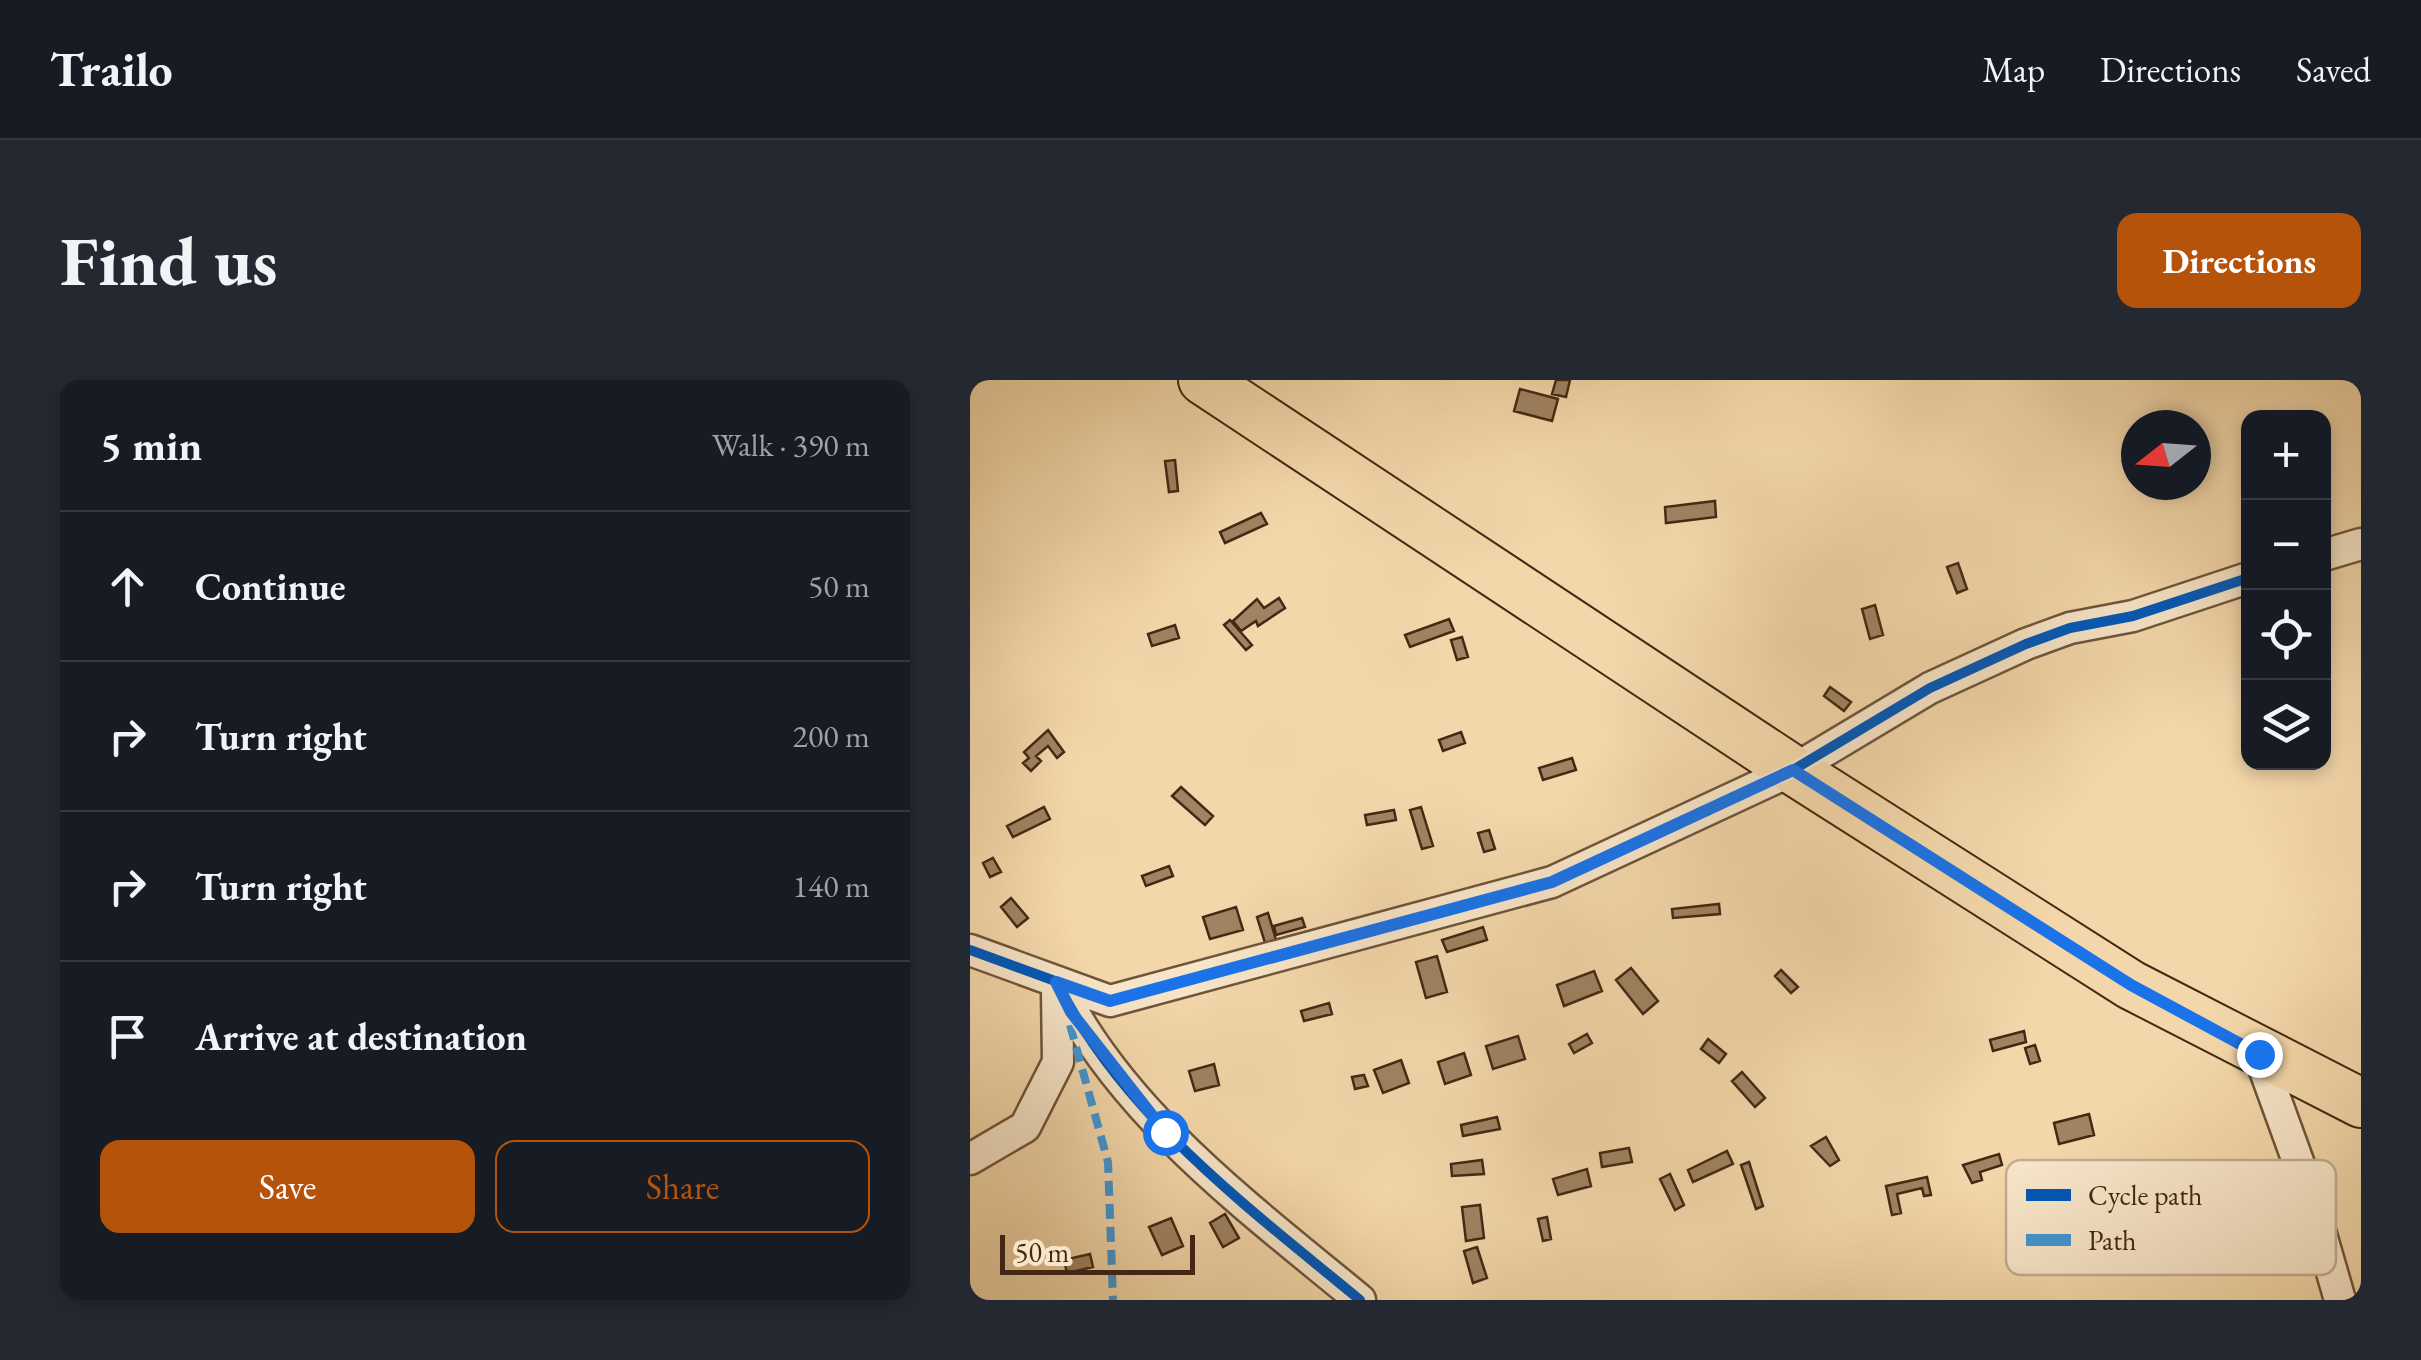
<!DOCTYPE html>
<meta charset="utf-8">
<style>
:root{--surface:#171b24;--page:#242831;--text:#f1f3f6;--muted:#9ea1a6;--line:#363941;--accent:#b45309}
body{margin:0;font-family:"EB Garamond",serif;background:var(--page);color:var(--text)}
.controls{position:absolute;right:30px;top:30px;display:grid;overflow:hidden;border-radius:20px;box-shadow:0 5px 15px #0003}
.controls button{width:90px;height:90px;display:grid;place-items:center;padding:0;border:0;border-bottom:2px solid var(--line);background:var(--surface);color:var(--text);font:50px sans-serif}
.compass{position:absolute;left:1151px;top:30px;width:90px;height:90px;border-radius:50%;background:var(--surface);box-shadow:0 5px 15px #0003;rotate:253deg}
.scale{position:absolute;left:30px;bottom:25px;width:195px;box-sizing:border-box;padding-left:10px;border:5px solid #442814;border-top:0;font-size:28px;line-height:35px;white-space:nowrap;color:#442814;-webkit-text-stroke:8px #f7e5c8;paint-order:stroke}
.stop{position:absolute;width:30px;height:30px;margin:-22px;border:8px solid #1a73e8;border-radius:50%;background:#fff}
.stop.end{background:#1a73e8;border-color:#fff;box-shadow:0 2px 10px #0008}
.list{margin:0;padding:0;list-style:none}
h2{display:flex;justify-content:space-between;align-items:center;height:130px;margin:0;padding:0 40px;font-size:42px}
h2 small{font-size:32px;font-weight:400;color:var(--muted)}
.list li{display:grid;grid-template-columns:65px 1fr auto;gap:30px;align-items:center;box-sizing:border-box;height:150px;padding:0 40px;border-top:2px solid var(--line)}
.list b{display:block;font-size:38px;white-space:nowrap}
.list em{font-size:32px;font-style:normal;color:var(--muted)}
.actions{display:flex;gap:20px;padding:30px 40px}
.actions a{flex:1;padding:22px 0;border:2px solid var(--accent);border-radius:20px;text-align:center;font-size:35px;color:var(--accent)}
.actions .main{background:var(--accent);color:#fff}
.icon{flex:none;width:55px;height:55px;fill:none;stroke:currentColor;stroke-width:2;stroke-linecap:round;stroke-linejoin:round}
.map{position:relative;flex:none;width:1391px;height:920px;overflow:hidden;border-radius:20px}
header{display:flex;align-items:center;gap:60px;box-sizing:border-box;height:140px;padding:0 50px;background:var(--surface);border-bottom:2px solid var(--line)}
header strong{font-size:48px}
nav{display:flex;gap:55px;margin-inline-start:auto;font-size:35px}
.intro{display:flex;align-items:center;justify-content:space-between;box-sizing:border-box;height:240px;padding:0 60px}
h1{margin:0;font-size:70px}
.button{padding:25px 45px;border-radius:20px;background:var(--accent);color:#fff;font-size:35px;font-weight:700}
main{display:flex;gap:60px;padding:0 60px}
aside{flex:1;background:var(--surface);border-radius:20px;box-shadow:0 5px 15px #0003}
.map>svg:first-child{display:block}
.building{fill:#9f8362;stroke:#442814;stroke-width:2.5}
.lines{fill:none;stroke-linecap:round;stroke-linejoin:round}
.minor-casing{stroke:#70543a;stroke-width:35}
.primary-casing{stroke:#442814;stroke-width:52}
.minor{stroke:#f7e5c8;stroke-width:30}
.primary{stroke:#f3d7aa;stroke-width:48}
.quiet{stroke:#4096d3;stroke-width:8;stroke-dasharray:15 8;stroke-linecap:butt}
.cycleway-casing{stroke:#f7e5c8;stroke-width:16}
.cycleway{stroke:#0057b8;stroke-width:10}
.route{stroke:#1a73e8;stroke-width:12}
.key{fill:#f7e5c8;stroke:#c1ac92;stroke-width:2.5}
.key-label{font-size:28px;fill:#442814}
</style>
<header>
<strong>Trailo</strong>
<nav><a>Map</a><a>Directions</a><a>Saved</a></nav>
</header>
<div class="intro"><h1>Find us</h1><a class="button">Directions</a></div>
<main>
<aside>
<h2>5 min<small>Walk · 390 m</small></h2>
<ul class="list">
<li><svg class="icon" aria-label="ahead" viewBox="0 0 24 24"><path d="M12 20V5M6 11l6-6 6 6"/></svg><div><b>Continue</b></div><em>50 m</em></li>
<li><svg class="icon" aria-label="right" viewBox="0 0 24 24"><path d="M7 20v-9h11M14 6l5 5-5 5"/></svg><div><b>Turn right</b></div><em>200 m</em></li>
<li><svg class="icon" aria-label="right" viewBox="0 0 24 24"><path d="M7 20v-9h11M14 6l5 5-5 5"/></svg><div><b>Turn right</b></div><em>140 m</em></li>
<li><svg class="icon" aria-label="arrive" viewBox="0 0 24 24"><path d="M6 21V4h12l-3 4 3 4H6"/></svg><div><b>Arrive at destination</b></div></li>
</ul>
<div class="actions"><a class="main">Save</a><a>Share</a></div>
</aside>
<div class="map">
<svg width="1391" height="920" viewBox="0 0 1391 920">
<rect width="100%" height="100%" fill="#f3d7aa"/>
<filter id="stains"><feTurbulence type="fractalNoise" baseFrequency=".002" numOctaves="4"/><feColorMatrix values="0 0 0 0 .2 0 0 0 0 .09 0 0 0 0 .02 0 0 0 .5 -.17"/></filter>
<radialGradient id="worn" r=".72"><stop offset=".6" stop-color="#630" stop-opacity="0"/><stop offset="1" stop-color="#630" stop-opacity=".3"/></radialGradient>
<path class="building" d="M 586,0 L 600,0 L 596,17 L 582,14 Z
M 550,9 L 588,19 L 582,41 L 544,31 Z
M 205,80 L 208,111 L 199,112 L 195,81 Z
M 745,121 L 746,137 L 696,143 L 695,127 Z
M 291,133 L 297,144 L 255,163 L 250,152 Z
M 988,183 L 997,209 L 987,213 L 977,187 Z
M 309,218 L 315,228 L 288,246 L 286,241 L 271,251 L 263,241 L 287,219 L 294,228 Z
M 905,225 L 913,255 L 900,259 L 892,229 Z
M 479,239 L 484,251 L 440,267 L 435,255 Z
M 260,240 L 282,265 L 276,270 L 254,245 Z
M 205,245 L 209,258 L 182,266 L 178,254 Z
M 492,257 L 498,277 L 487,280 L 481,260 Z
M 860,307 L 881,322 L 874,331 L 854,316 Z
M 78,350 L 94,372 L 87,378 L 78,366 L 66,376 L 71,381 L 61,391 L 53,383 L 59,378 L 54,372 Z
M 491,352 L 495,363 L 473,371 L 469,360 Z
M 602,378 L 606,390 L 573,400 L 569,388 Z
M 211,407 L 243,436 L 235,445 L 202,416 Z
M 74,427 L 80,439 L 43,457 L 37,446 Z
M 451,427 L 463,466 L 452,469 L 440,430 Z
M 424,430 L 426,440 L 397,445 L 395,435 Z
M 519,450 L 525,469 L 514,472 L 508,453 Z
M 23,478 L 31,492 L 20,497 L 13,483 Z
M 199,486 L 203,496 L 176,506 L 172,496 Z
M 41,518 L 58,538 L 47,547 L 31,527 Z
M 749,524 L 750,534 L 703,538 L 702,529 Z
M 266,527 L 273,550 L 240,559 L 233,537 Z
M 298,533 L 307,563 L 296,566 L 287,537 Z
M 332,538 L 335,547 L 306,555 L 304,546 Z
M 513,547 L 517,560 L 477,572 L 472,560 Z
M 467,576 L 477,612 L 456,618 L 446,582 Z
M 661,588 L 688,621 L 673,634 L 646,600 Z
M 811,590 L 828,607 L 821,613 L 805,596 Z
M 624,591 L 632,611 L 594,626 L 587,605 Z
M 359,623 L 362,634 L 334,641 L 331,631 Z
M 1054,651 L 1056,662 L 1023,671 L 1020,660 Z
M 617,654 L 622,663 L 604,673 L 599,664 Z
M 548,656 L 555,679 L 523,689 L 516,666 Z
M 738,659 L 756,674 L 749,683 L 731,669 Z
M 1065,665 L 1070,681 L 1060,684 L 1055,668 Z
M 494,673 L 501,695 L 475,704 L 468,682 Z
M 431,680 L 439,703 L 413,713 L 404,690 Z
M 244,684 L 249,705 L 225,711 L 219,691 Z
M 772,692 L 795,718 L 785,727 L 762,701 Z
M 394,695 L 398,706 L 385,709 L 382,697 Z
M 1119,734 L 1124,755 L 1089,764 L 1084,743 Z
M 527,737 L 530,749 L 493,756 L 491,745 Z
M 856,757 L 869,780 L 860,786 L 841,766 Z
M 659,768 L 662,782 L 632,787 L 630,773 Z
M 757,771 L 763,784 L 723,802 L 718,790 Z
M 1029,774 L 1032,785 L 1010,792 L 1012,800 L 1002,803 L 993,785 Z
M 512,780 L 514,794 L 482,796 L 481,784 Z
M 779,782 L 793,826 L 786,829 L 771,785 Z
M 617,789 L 621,806 L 588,815 L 583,799 Z
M 700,794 L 714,825 L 705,830 L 690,799 Z
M 957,797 L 961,815 L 954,816 L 952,808 L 927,814 L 931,833 L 922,835 L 916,806 Z
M 510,825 L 514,858 L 496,861 L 492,827 Z
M 255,834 L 269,858 L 253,867 L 240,843 Z
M 577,837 L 581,859 L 573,861 L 568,839 Z
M 201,838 L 213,866 L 192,875 L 179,847 Z
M 507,867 L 517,898 L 503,903 L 494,871 Z
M 120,874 L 123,887 L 97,893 L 94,880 Z"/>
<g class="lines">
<g class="minor-casing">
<path id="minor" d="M 1354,175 L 1391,164
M 0,570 L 140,621 L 582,502 L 823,390 L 960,308 L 1056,264 L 1100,248 L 1163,236 L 1278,198
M 87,602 C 151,734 279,828 390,920
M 1289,674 L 1338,809 L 1370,920
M 0,779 L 55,747 L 88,682 L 87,611"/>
</g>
<g class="primary-casing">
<path id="primary" d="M 233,0 L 823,390 L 1161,605 L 1391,723"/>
</g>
<use href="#minor" class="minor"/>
<use href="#primary" class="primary"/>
<path class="quiet" d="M 100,645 L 138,782 L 143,920"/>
<g class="cycleway-casing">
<path id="cycleway" d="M 0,570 L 140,621 L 582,502 L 823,390 L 960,308 L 1056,264 L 1100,248 L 1163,236 L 1278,198
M 87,602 C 151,734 279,828 390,920"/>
</g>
<use href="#cycleway" class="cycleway"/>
</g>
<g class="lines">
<path class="route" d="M 195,752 L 101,632 L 86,602 L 140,621 L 582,502 L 823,390 L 1161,605 L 1289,674"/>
</g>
<rect x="1036" y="780" width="330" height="115" rx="15" class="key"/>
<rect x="1056" y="809" width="45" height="12" fill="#0057b8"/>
<rect x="1056" y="854" width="45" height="12" fill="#4096d3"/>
<g class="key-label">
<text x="1118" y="825">Cycle path</text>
<text x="1118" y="870">Path</text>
</g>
<rect width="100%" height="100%" filter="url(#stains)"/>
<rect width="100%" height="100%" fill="url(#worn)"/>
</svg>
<div class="controls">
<button>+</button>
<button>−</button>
<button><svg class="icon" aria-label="locate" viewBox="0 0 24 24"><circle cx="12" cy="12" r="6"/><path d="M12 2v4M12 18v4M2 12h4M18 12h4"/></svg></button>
<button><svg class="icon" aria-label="layers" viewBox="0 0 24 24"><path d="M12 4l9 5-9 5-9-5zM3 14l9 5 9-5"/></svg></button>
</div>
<svg class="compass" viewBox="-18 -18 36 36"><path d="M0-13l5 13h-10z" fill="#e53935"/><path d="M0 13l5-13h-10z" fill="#9ea1a6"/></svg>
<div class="scale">50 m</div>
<div class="stop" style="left:195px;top:752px"></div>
<div class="stop end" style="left:1289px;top:674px"></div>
</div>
</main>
